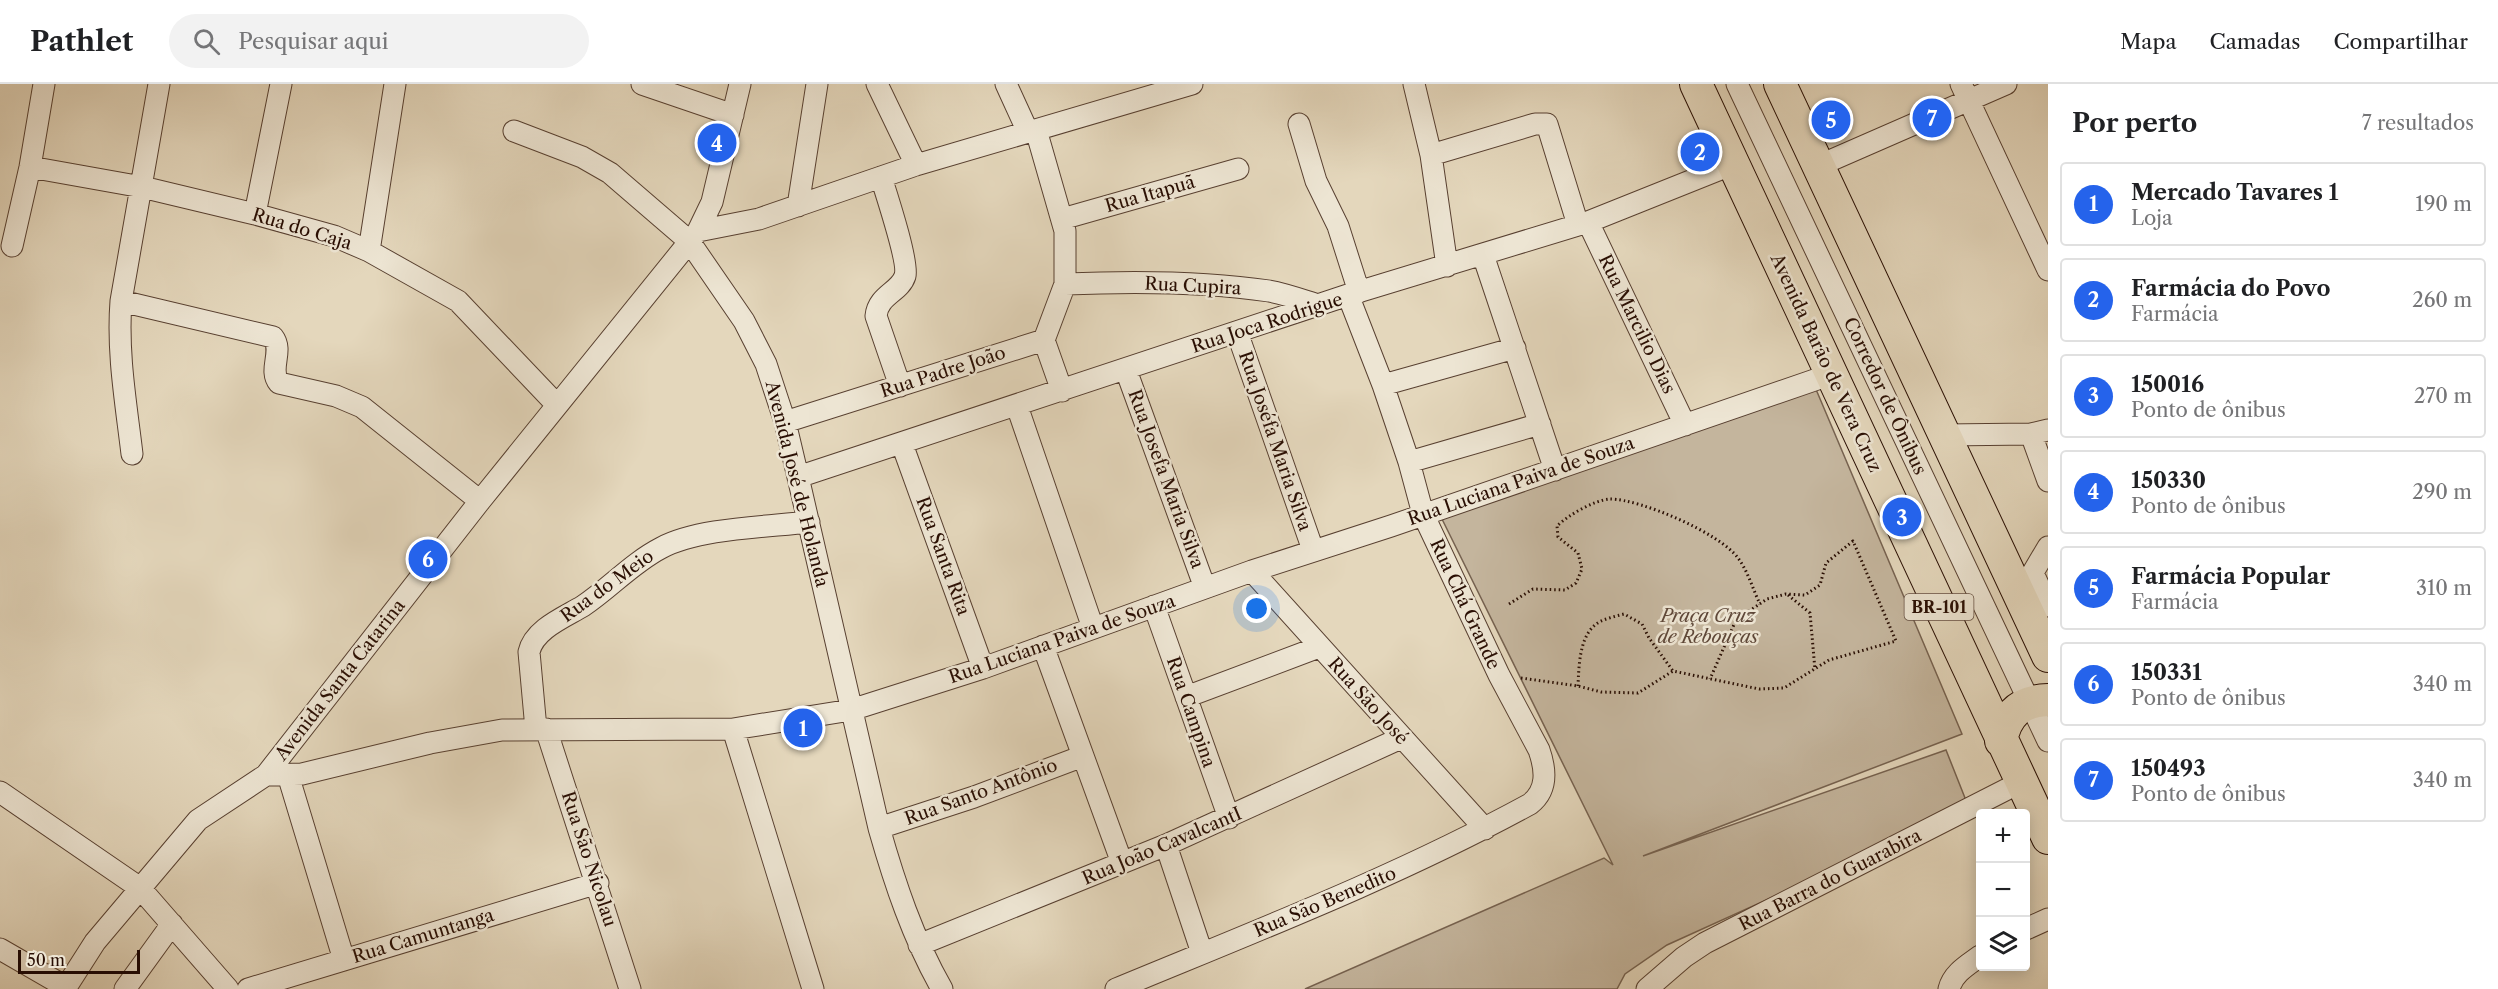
<!DOCTYPE html>
<html lang="pt">
<meta charset="utf-8">
<style>
:root{--surface:#fff;--page:#f2f2f2;--text:#202124;--muted:#757577;--line:#e0e0e0;--accent:#2563eb}
body{margin:0;font-family:"Libre Caslon Text",serif;background:var(--page);color:var(--text)}
.controls{position:absolute;right:18px;bottom:18px;display:grid;overflow:hidden;border-radius:6px;box-shadow:0 3px 15px #0003}
.controls button{width:54px;height:54px;display:grid;place-items:center;padding:0;border:0;border-bottom:2px solid var(--line);background:var(--surface);color:var(--text);font:30px sans-serif}
.scale{position:absolute;left:18px;bottom:15px;width:122px;box-sizing:border-box;padding-left:6px;border:3px solid #290e03;border-top:0;font-size:16px;line-height:21px;white-space:nowrap;color:#290e03;-webkit-text-stroke:4px #ede5d3;paint-order:stroke}
.you{position:absolute;left:1257px;top:525px;width:21px;height:21px;margin:-15px;border:4px solid #fff;border-radius:50%;background:#1a73e8;box-shadow:0 0 0 9px #1a73e833}
.badge{display:grid;place-items:center;width:39px;height:39px;border-radius:50%;background:var(--accent);color:#fff;font-size:20px;font-weight:700}
.pin{position:absolute;translate:-50% -50%;border:3px solid #fff;box-shadow:0 2px 6px #0006}
.list{margin:0;padding:0;list-style:none}
h2{display:flex;justify-content:space-between;align-items:center;height:78px;margin:0;padding:0 24px;font-size:26px}
h2 small{font-size:20px;font-weight:400;color:var(--muted)}
.list li{display:grid;grid-template-columns:39px 1fr auto;gap:18px;align-items:center;box-sizing:border-box;height:84px;margin:0 12px 12px;padding:0 12px;border:2px solid var(--line);border-radius:6px}
.list b{display:block;font-size:22px;white-space:nowrap}
.list p{margin:0;font-size:20px;white-space:nowrap;color:var(--muted)}
.list em{font-size:20px;font-style:normal;color:var(--muted)}
.icon{flex:none;width:33px;height:33px;fill:none;stroke:currentColor;stroke-width:2;stroke-linecap:round;stroke-linejoin:round}
.map{position:relative;flex:none;width:2048px;height:905px;overflow:hidden}
header{display:flex;align-items:center;gap:36px;box-sizing:border-box;height:84px;padding:0 30px;background:var(--surface);border-bottom:2px solid var(--line)}
header strong{font-size:28px}
nav{display:flex;gap:33px;margin-inline-start:auto;font-size:21px}
.search{width:420px;height:54px;background:var(--page);display:flex;align-items:center;gap:15px;box-sizing:border-box;padding:0 21px;border-radius:33px;color:var(--muted);font-size:22px}
main{display:flex}
aside{flex:1;background:var(--surface)}
.map>svg:first-child{display:block}
.green{fill:#c4b59d;stroke:#766250;stroke-width:1.5}
.lines{fill:none;stroke-linecap:round;stroke-linejoin:round}
.minor-casing{stroke:#584031;stroke-width:23}
.highway-casing{stroke:#290e03;stroke-width:34}
.path{stroke:#290e03;stroke-width:3;stroke-dasharray:1.5 3;stroke-linecap:butt}
.minor{stroke:#ede5d3;stroke-width:21}
.highway{stroke:#e4d7bc;stroke-width:32}
.labels{text-anchor:middle;stroke-width:5;stroke-linejoin:round;paint-order:stroke}
.shield{fill:#ede5d3;stroke:#644e41;stroke-width:1.5}
.shield-label{font-size:16px;font-weight:bold;fill:#290e03}
.street-label{font-size:18px;fill:#290e03;stroke:#ede5d3}
.park-label{font-size:18px;font-style:italic;fill:#5f4839;stroke:#ede5d3}
</style>
<header>
<strong>Pathlet</strong>
<div class="search"><svg class="icon" aria-label="search" viewBox="0 0 24 24"><circle cx="10" cy="10" r="6"/><path d="M15 15l6 6"/></svg>Pesquisar aqui</div>
<nav><a>Mapa</a><a>Camadas</a><a>Compartilhar</a></nav>
</header>
<main>
<div class="map">
<svg width="2048" height="905" viewBox="0 0 2048 905">
<rect width="100%" height="100%" fill="#e4d7bc"/>
<filter id="stains"><feTurbulence type="fractalNoise" baseFrequency=".00333" numOctaves="4"/><feColorMatrix values="0 0 0 0 .2 0 0 0 0 .09 0 0 0 0 .02 0 0 0 .5 -.17"/></filter>
<radialGradient id="worn" r=".72"><stop offset=".6" stop-color="#630" stop-opacity="0"/><stop offset="1" stop-color="#630" stop-opacity=".3"/></radialGradient>
<path class="green" d="M 1815,303 L 1962,650 L 1643,772 L 1946,666 L 1969,724 L 1667,861 L 1625,890 L 1617,905 L 1305,905 L 1604,774 L 1613,781 L 1439,429 Z"/>
<g class="lines">
<g class="minor-casing">
<path id="minor" d="M 159,0 L 121,217 L 273,253 C 284,267 268,286 279,299 L 336,312 L 362,323 L 480,417
M 642,0 L 733,31
M 877,0 L 916,81
M 1006,0 L 1028,48
M 1414,0 L 1431,71 L 1447,182
M 1737,0 L 2048,657
M 1961,0 L 2048,186
M 1299,40 L 1316,97 L 1338,142 L 1359,208
M 1036,46 L 1065,147 L 1065,200 L 1044,256
M 514,47 L 582,73 L 610,89 L 689,157 L 744,237 L 766,280 L 785,338 L 798,393 L 879,744 C 895,800 913,854 942,905
M 1431,71 L 1535,40 L 1547,40 L 1578,141
M 1818,82 L 2006,0
M 30,83 L 142,103 L 255,130 L 334,152 L 369,167 L 458,217 L 557,321
M 881,93 C 886,109 909,179 905,192 C 900,208 878,211 876,232 L 900,302
M 798,122 L 817,0
M 255,130 L 281,0
M 1062,135 L 1238,85
M 1588,138 L 1685,341
M 698,147 L 759,135 L 916,81 L 1192,0
M 12,162 L 30,83 L 44,0
M 369,167 L 395,0
M 1483,171 L 1555,386
M 1065,200 C 1133,197 1202,197 1269,207 C 1286,210 1302,216 1318,221
M 121,217 C 117,269 126,319 132,370
M 1237,248 L 1313,466
M 1044,256 L 1062,307
M 1126,286 L 1205,504
M 1383,301 L 1515,264
M 1017,322 L 1093,544
M 785,338 L 1044,256
M 2031,350 L 2048,397
M 1944,351 L 2031,350 L 2048,346
M 902,360 L 983,584
M 1409,378 L 1540,340
M 798,393 L 1348,211 L 1588,138 L 1733,80
M 1252,487 L 1485,745
M 2033,489 L 2048,522
M 2019,512 L 2048,463
M 1154,522 L 1229,734
M 1043,562 L 1122,779
M 1186,613 L 1319,563
M 536,645 L 529,568 C 534,545 565,533 583,522 C 610,504 632,479 661,464 C 698,444 767,443 809,438
M 546,645 L 630,905
M 733,645 L 813,905
M 266,691 L 302,690 L 430,659 L 502,646 L 733,645 L 851,626 L 983,584 L 1252,487 L 1391,442 L 1832,290
M 288,691 L 344,876
M 0,708 L 140,804 L 228,905
M 879,744 L 974,713 L 1083,672
M 1166,761 L 1202,869
M 2026,845 L 2048,835
M 919,861 L 1166,761 L 1401,654
M 0,865 L 66,903
M 65,905 L 95,858 L 198,736 L 266,691 L 480,417 L 698,147 L 712,118 L 740,0
M 125,905 L 172,840
M 248,905 L 598,799
M 1116,905 C 1256,847 1396,793 1530,720 C 1548,706 1546,686 1539,666 L 1499,591 L 1423,430 L 1409,378 L 1383,301 L 1348,211
M 1647,905 L 1684,873 L 1705,859 L 2021,698
M 1949,905 C 1953,889 1968,881 1980,872"/>
</g>
<g class="highway-casing">
<path id="highway" d="M 1696,0 L 2048,754
M 1780,0 L 2048,572
M 2001,657 C 2006,630 2021,617 2048,616"/>
</g>
<path class="path" d="M 1788,511 L 1810,529 L 1815,586
M 1509,520 L 1533,505 L 1565,506 L 1576,499 L 1582,485 L 1578,469 L 1558,453 L 1557,442 C 1567,432 1594,416 1610,415 C 1640,415 1720,449 1738,474 C 1748,487 1753,506 1760,520
M 1521,594 L 1578,602 L 1601,608 L 1638,609 L 1673,587 L 1759,605 L 1784,604 L 1829,576 L 1896,557 L 1853,457 L 1826,479 L 1820,501 L 1805,511 L 1786,510 L 1767,515 L 1736,536 L 1710,595
M 1578,602 C 1579,581 1579,548 1601,537 C 1608,534 1616,532 1624,530 L 1642,540 L 1649,554 L 1673,587"/>
<use href="#minor" class="minor"/>
<use href="#highway" class="highway"/>
</g>
<g class="labels">
<rect class="shield" x="1904.5" y="510" width="69" height="26" rx="4.5"/>
<g class="shield-label">
<text x="1939" y="529">BR-101</text>
</g>
<g class="street-label">
<text transform="translate(1150 110) rotate(-16)" y="6">Rua Itapuã</text>
<text transform="translate(302 145) rotate(17)" y="6">Rua do Caja</text>
<text transform="translate(1193 202) rotate(3)" y="6">Rua Cupira</text>
<text transform="translate(1267 239) rotate(-18)" y="6">Rua Joca Rodrigue</text>
<text transform="translate(1637 240) rotate(64)" y="6">Rua Marcilio Dias</text>
<text transform="translate(1826 279) rotate(65)" y="6">Avenida Barão de Vera Cruz</text>
<text transform="translate(943 288) rotate(-18)" y="6">Rua Padre João</text>
<text transform="translate(1885 312) rotate(65)" y="6">Corredor de Ônibus</text>
<text transform="translate(1275 357) rotate(71)" y="6">Rua Joséfa Maria Silva</text>
<text transform="translate(1166 395) rotate(70)" y="6">Rua Josefa Maria Silva</text>
<text transform="translate(1521 397) rotate(-19)" y="6">Rua Luciana Paiva de Souza</text>
<text transform="translate(797 400) rotate(76)" y="6">Avenida José de Holanda</text>
<text transform="translate(943 472) rotate(70)" y="6">Rua Santa Rita</text>
<text transform="translate(607 502) rotate(-36)" y="6">Rua do Meio</text>
<text transform="translate(1465 520) rotate(65)" y="6">Rua Chá Grande</text>
<text transform="translate(1062 555) rotate(-19)" y="6">Rua Luciana Paiva de Souza</text>
<text transform="translate(340 596) rotate(-52)" y="6">Avenida Santa Catarina</text>
<text transform="translate(1368 617) rotate(48)" y="6">Rua São José</text>
<text transform="translate(1191 628) rotate(71)" y="6">Rua Campina</text>
<text transform="translate(981 708) rotate(-20)" y="6">Rua Santo Antônio</text>
<text transform="translate(1162 762) rotate(-23)" y="6">Rua João CavalcantI</text>
<text transform="translate(589 775) rotate(72)" y="6">Rua São Nicolau</text>
<text transform="translate(1830 796) rotate(-27)" y="6">Rua Barra do Guarabira</text>
<text transform="translate(1325 818) rotate(-23)" y="6">Rua São Benedito</text>
<text transform="translate(423 852) rotate(-17)" y="6">Rua Camuntanga</text>
</g>
<g class="park-label">
<text x="1708" y="538">Praça Cruz<tspan x="1708" dy="21">de Rebouças</tspan></text>
</g>
</g>
<rect width="100%" height="100%" filter="url(#stains)"/>
<rect width="100%" height="100%" fill="url(#worn)"/>
</svg>
<div class="controls">
<button>+</button>
<button>−</button>
<button><svg class="icon" aria-label="layers" viewBox="0 0 24 24"><path d="M12 4l9 5-9 5-9-5zM3 14l9 5 9-5"/></svg></button>
</div>
<div class="scale">50 m</div>
<div class="you"></div>
<div class="pin badge" style="left:803px;top:644px">1</div>
<div class="pin badge" style="left:1700px;top:68px">2</div>
<div class="pin badge" style="left:1902px;top:433px">3</div>
<div class="pin badge" style="left:717px;top:59px">4</div>
<div class="pin badge" style="left:1831px;top:36px">5</div>
<div class="pin badge" style="left:428px;top:475px">6</div>
<div class="pin badge" style="left:1932px;top:34px">7</div>
</div>
<aside>
<h2>Por perto<small>7 resultados</small></h2>
<ul class="list">
<li><span class="badge">1</span><div><b>Mercado Tavares 1</b><p>Loja</p></div><em>190 m</em></li>
<li><span class="badge">2</span><div><b>Farmácia do Povo</b><p>Farmácia</p></div><em>260 m</em></li>
<li><span class="badge">3</span><div><b>150016</b><p>Ponto de ônibus</p></div><em>270 m</em></li>
<li><span class="badge">4</span><div><b>150330</b><p>Ponto de ônibus</p></div><em>290 m</em></li>
<li><span class="badge">5</span><div><b>Farmácia Popular</b><p>Farmácia</p></div><em>310 m</em></li>
<li><span class="badge">6</span><div><b>150331</b><p>Ponto de ônibus</p></div><em>340 m</em></li>
<li><span class="badge">7</span><div><b>150493</b><p>Ponto de ônibus</p></div><em>340 m</em></li>
</ul>
</aside>
</main>
